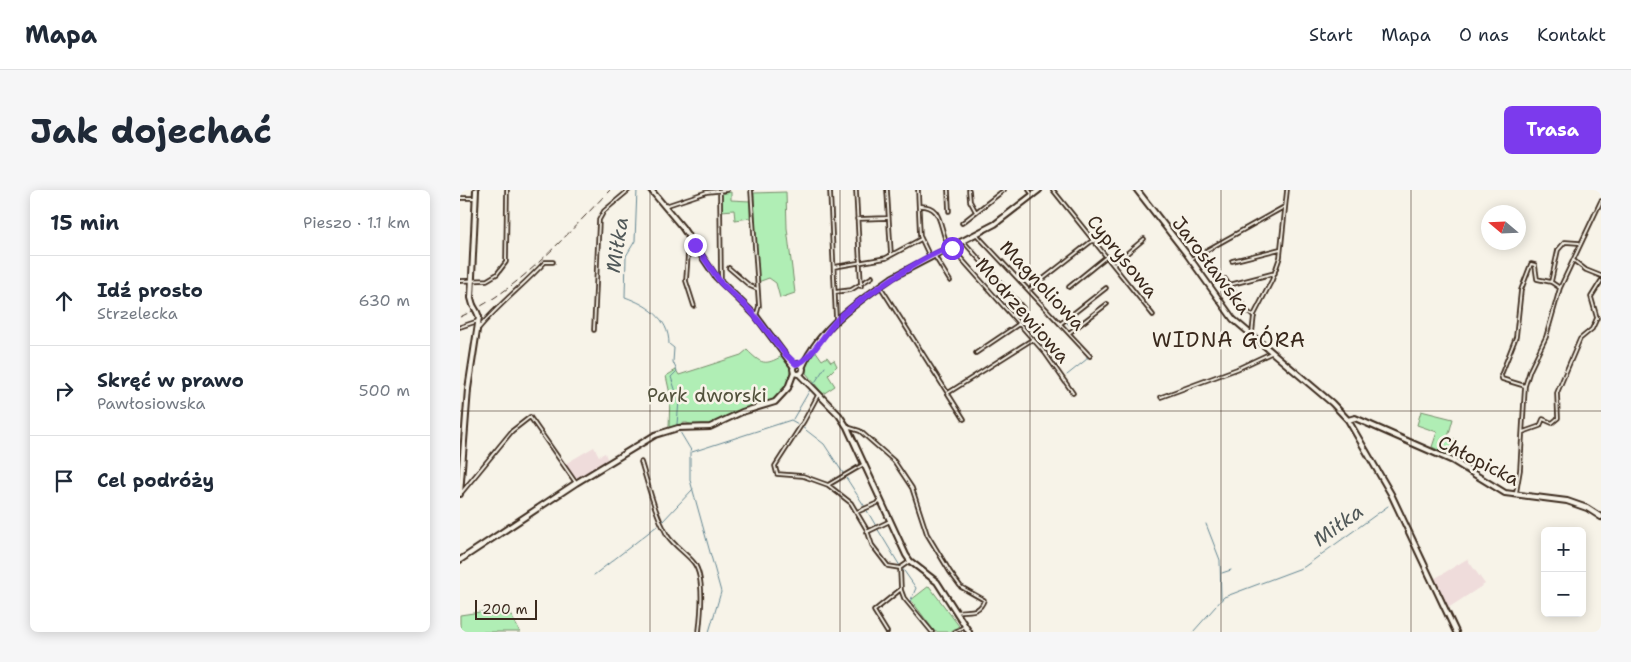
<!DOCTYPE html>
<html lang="pl">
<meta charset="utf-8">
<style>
:root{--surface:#fff;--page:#f6f6f7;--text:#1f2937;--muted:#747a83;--line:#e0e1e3;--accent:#7c3aed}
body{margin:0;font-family:"Shantell Sans",sans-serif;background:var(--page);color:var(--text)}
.controls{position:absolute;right:15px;bottom:15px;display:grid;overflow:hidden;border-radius:8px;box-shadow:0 2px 12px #0003}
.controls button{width:45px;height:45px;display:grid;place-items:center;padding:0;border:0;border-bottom:1px solid var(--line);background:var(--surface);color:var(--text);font:25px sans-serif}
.compass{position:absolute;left:1021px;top:15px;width:45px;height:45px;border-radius:50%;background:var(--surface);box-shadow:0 2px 12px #0003;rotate:289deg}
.scale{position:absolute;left:15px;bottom:12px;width:62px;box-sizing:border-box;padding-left:5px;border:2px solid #3b2a1e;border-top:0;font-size:14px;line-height:18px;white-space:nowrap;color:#3b2a1e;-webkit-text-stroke:4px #f7f3e8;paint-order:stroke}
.stop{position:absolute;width:15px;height:15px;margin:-11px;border:4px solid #7c3aed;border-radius:50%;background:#fff}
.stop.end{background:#7c3aed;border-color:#fff;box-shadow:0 1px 5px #0008}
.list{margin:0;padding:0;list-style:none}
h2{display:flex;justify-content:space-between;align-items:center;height:65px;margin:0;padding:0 20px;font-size:21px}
h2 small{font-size:16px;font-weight:400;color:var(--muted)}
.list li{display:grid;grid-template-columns:32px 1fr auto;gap:15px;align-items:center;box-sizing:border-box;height:90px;padding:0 20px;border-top:1px solid var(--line)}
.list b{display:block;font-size:19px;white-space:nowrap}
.list p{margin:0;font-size:16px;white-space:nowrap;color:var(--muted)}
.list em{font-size:16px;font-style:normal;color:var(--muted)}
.icon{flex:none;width:28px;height:28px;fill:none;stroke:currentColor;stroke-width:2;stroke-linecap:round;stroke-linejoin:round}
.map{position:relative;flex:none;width:1141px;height:442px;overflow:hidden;border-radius:8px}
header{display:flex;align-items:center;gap:30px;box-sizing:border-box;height:70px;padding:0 25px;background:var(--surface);border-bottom:1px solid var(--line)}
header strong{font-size:24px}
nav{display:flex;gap:28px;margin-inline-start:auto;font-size:18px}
.intro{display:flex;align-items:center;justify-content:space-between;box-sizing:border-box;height:120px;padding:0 30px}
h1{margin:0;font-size:35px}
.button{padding:12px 22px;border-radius:8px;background:var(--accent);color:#fff;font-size:18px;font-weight:700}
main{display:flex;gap:30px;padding:0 30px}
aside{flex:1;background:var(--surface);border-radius:8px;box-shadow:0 2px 12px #0003}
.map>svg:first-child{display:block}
.built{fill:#efdcdb}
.green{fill:#b0eeb5;stroke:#768c6a}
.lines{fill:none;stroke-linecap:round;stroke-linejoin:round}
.stream{stroke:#648793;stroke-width:1}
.street-casing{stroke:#3b2a1e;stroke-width:5.5}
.secondary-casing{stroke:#3b2a1e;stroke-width:8}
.street{stroke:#f7f3e8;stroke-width:2}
.secondary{stroke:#f7f3e8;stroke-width:4}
.rail{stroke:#3b2a1e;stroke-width:1;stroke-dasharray:8 4;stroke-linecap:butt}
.secondary-bridge-casing{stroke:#3b2a1e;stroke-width:8;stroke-linecap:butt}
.secondary-bridge{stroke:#f7f3e8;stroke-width:4}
.route{stroke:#7c3aed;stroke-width:6}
.grid{fill:none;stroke:#3b2a1e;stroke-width:1;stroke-opacity:0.55}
.labels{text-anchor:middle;stroke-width:5;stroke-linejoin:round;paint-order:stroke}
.street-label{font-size:19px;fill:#3b2a1e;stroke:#f7f3e8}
.park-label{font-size:19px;fill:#52513c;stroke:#f7f3e8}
.water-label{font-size:20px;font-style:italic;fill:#505858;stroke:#f7f3e8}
.quarter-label{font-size:21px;letter-spacing:1px;fill:#3b2a1e;stroke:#f7f3e8}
</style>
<header>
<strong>Mapa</strong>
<nav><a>Start</a><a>Mapa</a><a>O nas</a><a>Kontakt</a></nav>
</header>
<div class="intro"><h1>Jak dojechać</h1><a class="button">Trasa</a></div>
<main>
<aside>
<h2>15 min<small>Pieszo · 1.1 km</small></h2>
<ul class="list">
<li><svg class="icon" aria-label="ahead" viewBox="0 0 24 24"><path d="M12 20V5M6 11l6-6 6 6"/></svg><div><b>Idź prosto</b><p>Strzelecka</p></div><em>630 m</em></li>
<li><svg class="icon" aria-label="right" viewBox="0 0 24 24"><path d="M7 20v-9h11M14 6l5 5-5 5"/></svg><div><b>Skręć w prawo</b><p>Pawłosiowska</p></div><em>500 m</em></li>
<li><svg class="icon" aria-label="arrive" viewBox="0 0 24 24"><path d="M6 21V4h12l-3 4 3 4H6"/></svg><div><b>Cel podróży</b></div></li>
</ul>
</aside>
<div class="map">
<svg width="1141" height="442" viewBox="0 0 1141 442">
<rect width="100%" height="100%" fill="#f7f3e8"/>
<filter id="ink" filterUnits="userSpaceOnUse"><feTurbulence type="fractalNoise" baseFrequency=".02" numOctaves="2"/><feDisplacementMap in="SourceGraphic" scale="10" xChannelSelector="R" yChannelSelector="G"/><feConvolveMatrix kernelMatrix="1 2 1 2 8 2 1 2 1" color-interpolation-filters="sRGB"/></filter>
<g filter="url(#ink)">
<path class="built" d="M 134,257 L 139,266 L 145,263 L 148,271 L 115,290 L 105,274 Z
M 1007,369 L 1025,394 L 988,418 L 974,389 Z"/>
<path class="green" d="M 271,2 L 271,10 L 290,11 L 290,28 L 275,30 L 274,20 L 261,21 L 261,4 Z
M 326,2 L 327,38 L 335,103 L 320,108 L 316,93 L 309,88 L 298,92 L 294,3 Z
M 287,160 C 301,174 305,176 322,166 L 330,175 C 333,211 306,211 280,220 C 266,225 255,234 241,237 C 236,238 231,234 227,233 C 223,232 213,237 209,238 L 210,204 L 206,186 L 216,180 L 219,185 L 281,165 Z
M 355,160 L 362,170 L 367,167 L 371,172 L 374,170 L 377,176 L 368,185 L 375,196 L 363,204 L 346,183 L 346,174 Z
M 961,221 L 993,229 L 988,247 L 997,250 L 991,266 L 972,257 L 977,242 L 957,235 Z
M 469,396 L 499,436 L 490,442 L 475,442 L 451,410 Z
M 47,418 L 60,442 L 0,442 L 0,425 Z"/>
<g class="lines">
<path class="stream" d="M 177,0 L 175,51 L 166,66 L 165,107 C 187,115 209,128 209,154 L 214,158 L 213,172 L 217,181 L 211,187 L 219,211 L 217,234
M 580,114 L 612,148
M 606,132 L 609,135 L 616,136
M 607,185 L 627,169 L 627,164
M 354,194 L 365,177
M 333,229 L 351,198
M 342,237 L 364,254 L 383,283
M 220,242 L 232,262 L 331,230 L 340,235
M 230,262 L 230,290 L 261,402 L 249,442
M 385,286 L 405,317
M 406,319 L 416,336
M 746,334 L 760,370 L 761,409
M 417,338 L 440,376
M 442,378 L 456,398 L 450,412 L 474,442
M 762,383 L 771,380
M 134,385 L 202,332 L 233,299
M 733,442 L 764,407 L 844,377 L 928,316"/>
<g class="street-casing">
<path id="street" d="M 291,0 L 299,116 L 296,126
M 370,0 L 376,130
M 396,0 L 401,96
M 427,0 L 431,65
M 458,0 L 460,46 L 470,67
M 488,0 L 489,21
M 509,0 L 510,11 L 516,22
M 569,0 L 573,5
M 593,0 L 693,125
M 260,1 L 261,91
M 0,8 L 15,8
M 205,16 L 247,2 L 267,0
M 459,16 C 480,15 479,31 485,48
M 397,29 L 427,28
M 502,33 L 544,0
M 516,44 L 630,166
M 229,49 L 226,91 L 234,116
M 503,51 L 563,118
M 491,57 L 585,163 L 613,203
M 474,65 L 490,91
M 731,69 L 824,17
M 1113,70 L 1126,80 L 1141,86
M 772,71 L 820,59
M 653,75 L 684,49
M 374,77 L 426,68 L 461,49
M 269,78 L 290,96 L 297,99
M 765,89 L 788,122 L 794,127
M 0,91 L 27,90 L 37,84 L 46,72 L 47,0
M 769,95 L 815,83
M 420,96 L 504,229
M 609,97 L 646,67
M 1100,98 L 1091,92 L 1098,60 L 1105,52 L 1119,53
M 569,100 L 633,50
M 375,102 L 391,100 L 412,87
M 600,134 L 646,98
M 0,137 L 18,131
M 19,138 C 39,114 64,95 85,72 L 93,72
M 134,140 L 139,30 L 144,21 L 169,0
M 609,143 L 647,114
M 792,144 L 794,125 L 812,90 L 820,67 L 827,0
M 516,163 L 559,134
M 1065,196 L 1042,189 L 1041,185 L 1056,147 L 1061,100 L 1071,74 L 1075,75 L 1077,89 L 1091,92
M 488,203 L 573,149
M 358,205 L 344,231 L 315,276 L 317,284 L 343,286 L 368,295 L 404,274
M 701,207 L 777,179 L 811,163
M 387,237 L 400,241 L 434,271 L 452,298 L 467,344 L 490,382 L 501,397 L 524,410 C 519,425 507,419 497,422
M 1063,242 L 1080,236 L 1083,229 L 1092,233 L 1098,228 L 1097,203 L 1120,149 L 1132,139 L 1137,128 L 1131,107 L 1141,91
M 181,272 C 189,297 194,321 207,345 C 214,356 226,363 234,373 C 245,388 241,424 239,442
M 368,295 L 391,313 L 407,340 L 412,355 L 428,376 L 440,378 L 450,371
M 2,302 L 52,241 L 70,227 L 116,293
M 1056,303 L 1060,280 L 1065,196 L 1070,180 L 1086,147 L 1100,98 L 1141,11
M 397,322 L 420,312
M 407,342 L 430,331
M 441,400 L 444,408 L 472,442
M 427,442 L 414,421 L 441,399 L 440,378
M 495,442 L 505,436"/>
</g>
<g class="secondary-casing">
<path id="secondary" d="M 191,0 L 222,37 L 256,87 L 296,126 L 333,176
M 677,0 L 726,63 L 773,129 L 872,213 L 888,230 L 931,304 L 996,442
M 13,115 L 11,108 L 16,0
M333 179a5 5 0 1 1 10 0a5 5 0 1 1-10 0Z
M 343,176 C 359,138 400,110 433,87 L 535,34 L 579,0
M 339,184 L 379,225 L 387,237 L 446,365 L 450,371 L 477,392 L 509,442
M 888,230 L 895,228 L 993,271 L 1045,303 L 1107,311 L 1127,318 L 1141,327
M 0,304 L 8,199 L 19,127 L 17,122
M 0,370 L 116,293 L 195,245 L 218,238 L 250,237 L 282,222 L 315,212 L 328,198 L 334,182"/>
</g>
<use href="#street" class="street"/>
<use href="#secondary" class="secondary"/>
<path class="rail" d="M 0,127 C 61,99 104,47 150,0"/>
<g class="secondary-bridge-casing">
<path id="secondary-bridge" d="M 13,115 L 17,122"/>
</g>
<use href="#secondary-bridge" class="secondary-bridge"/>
</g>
</g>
<g class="lines" filter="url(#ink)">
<path class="route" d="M 235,55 L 261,93 L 290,120 L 325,164 L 336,174 C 349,172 366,142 375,132 C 391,115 473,58 492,58"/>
</g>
<path class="grid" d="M 190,0 L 190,442M 380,0 L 380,442M 570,0 L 570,442M 761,0 L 761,442M 951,0 L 951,442M 0,221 L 1141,221"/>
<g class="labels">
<g class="street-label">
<text transform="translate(663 66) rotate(51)" y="7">Cyprysowa</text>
<text transform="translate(752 75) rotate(53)" y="7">Jarosławska</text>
<text transform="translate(583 95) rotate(47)" y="7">Magnoliowa</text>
<text transform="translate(563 120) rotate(49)" y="7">Modrzewiowa</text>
<text transform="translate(1019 270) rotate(27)" y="7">Chłopicka</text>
</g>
<g class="park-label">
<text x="247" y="212">Park dworski</text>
</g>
<g class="water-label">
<text transform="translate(157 55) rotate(-81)" y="7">Miłka</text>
<text transform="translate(878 335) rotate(-36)" y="7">Miłka</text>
</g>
<g class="quarter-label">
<text x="769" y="157">WIDNA GÓRA</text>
</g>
</g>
</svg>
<div class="controls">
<button>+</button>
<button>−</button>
</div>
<svg class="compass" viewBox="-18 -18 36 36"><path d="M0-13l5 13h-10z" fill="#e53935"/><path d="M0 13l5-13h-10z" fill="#747a83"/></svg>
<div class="scale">200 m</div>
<div class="stop" style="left:492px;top:58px"></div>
<div class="stop end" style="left:235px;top:55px"></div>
</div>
</main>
